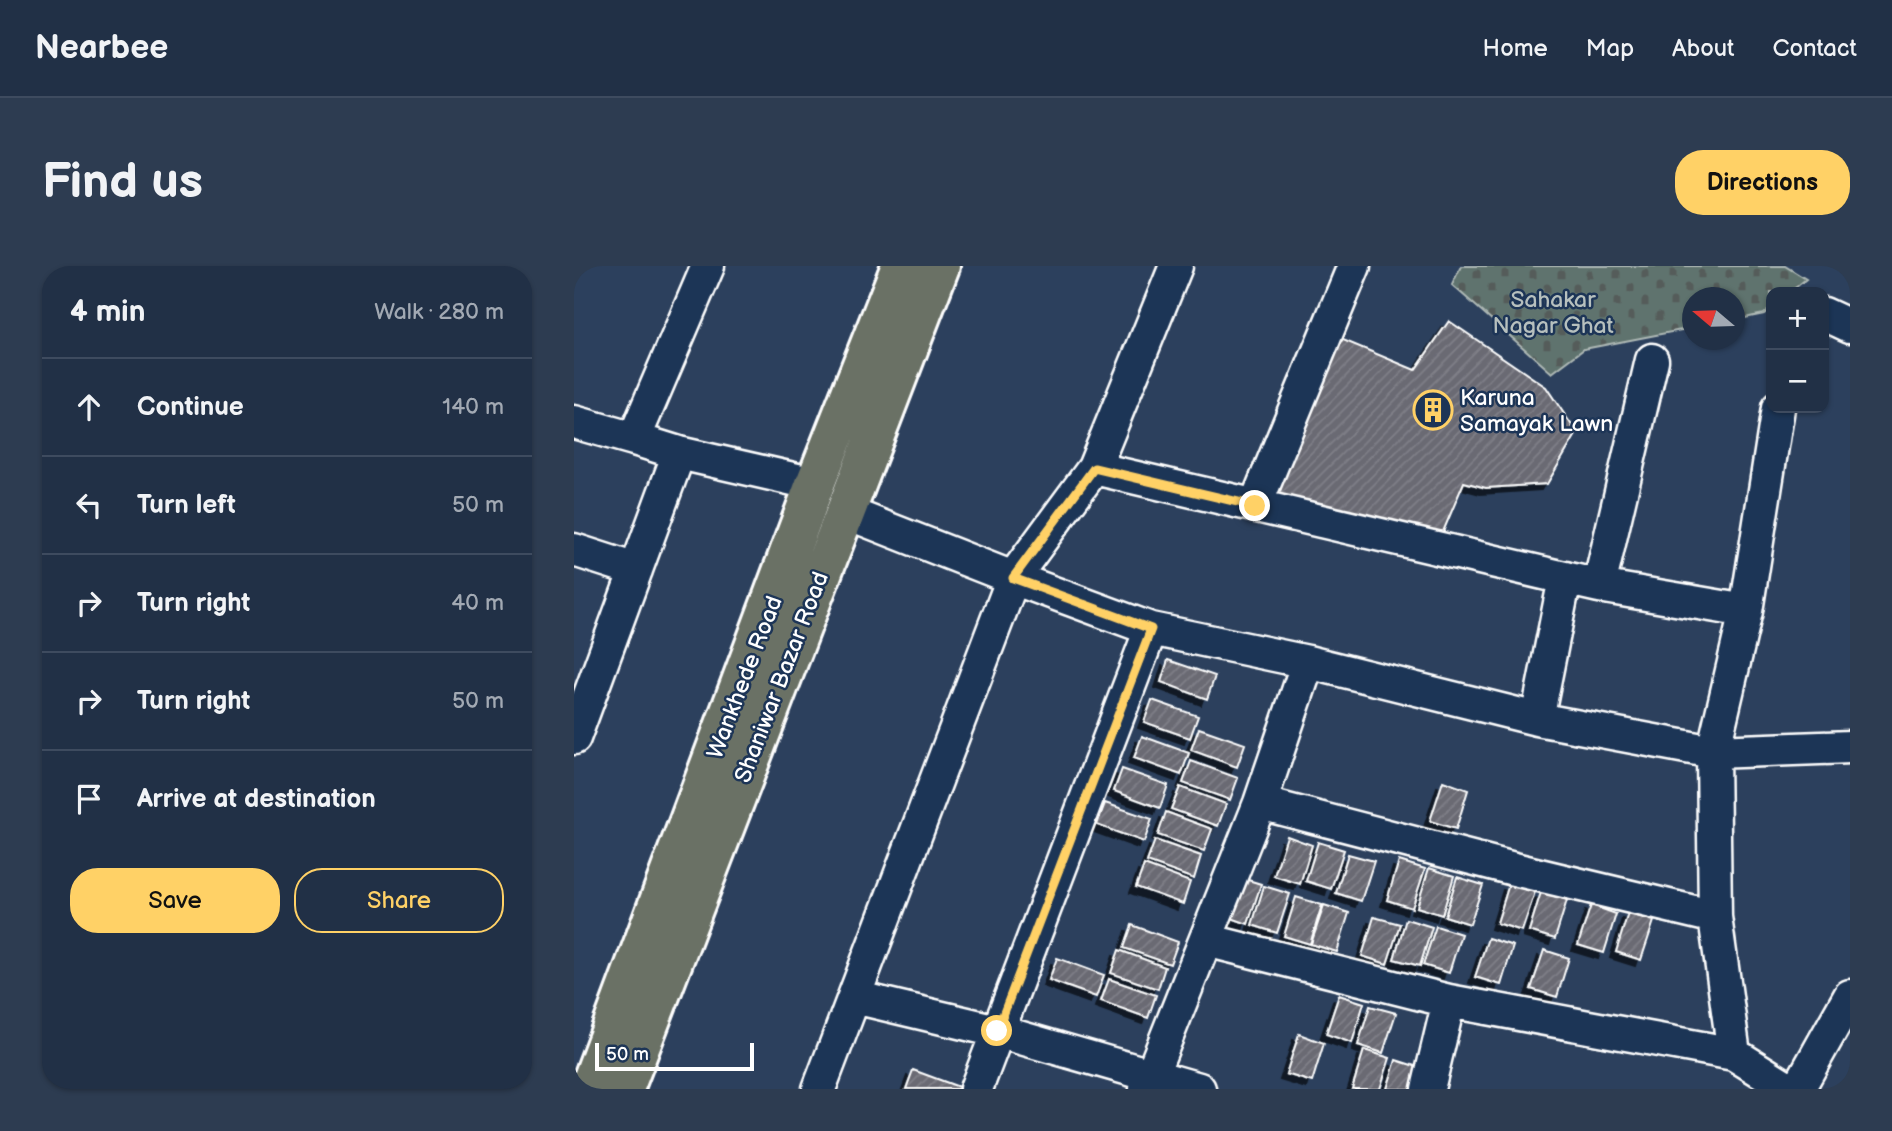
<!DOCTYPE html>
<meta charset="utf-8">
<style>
:root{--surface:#213046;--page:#2d3c51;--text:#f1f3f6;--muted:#a2a9b3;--line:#3e4b5f;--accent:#ffd166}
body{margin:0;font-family:"Balsamiq Sans",sans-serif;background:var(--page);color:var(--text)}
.controls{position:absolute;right:21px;top:21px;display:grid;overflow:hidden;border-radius:14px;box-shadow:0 2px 5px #0004}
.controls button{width:63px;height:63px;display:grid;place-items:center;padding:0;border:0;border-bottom:2px solid var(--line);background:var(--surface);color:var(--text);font:35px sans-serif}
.compass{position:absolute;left:1108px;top:21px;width:63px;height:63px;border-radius:50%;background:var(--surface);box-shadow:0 2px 5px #0004;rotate:289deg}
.scale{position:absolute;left:21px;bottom:18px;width:159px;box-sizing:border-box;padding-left:7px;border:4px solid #fff;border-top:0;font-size:19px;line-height:24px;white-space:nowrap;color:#fff;-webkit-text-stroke:5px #1d3557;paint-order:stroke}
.stop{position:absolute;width:21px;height:21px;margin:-16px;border:5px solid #ffd166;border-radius:50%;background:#fff}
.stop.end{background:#ffd166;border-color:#fff;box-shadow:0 2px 7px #0008}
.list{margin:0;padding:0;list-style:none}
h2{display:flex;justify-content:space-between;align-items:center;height:91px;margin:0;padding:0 28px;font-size:30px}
h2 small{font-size:23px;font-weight:400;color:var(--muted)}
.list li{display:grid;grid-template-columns:46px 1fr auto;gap:21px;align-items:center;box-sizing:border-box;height:98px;padding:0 28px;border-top:2px solid var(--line)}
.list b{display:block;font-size:26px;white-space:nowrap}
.list em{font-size:23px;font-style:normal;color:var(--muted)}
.actions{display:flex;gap:14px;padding:21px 28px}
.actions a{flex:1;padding:16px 0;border:2px solid var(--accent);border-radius:28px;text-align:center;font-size:24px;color:var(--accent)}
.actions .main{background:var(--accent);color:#111}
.icon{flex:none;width:38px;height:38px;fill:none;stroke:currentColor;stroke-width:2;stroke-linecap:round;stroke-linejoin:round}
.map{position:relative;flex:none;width:1276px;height:823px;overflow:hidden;border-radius:28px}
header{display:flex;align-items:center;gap:42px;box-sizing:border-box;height:98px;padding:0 35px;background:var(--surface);border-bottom:2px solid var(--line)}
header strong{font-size:33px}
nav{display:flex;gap:38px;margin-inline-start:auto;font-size:24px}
.intro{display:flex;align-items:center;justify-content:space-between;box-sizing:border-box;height:168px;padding:0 42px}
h1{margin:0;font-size:49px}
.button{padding:18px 32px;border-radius:28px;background:var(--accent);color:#111;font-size:24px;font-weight:700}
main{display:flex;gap:42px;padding:0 42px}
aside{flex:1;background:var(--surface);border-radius:28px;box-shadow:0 2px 5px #0004}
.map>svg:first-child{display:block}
.cemetery{fill:url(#cemetery-stones);stroke:#afb9b6;stroke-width:2}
.building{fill:url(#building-hatch);stroke:#fff;stroke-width:2;filter:url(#shadow)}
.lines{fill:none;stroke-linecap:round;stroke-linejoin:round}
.minor-casing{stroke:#fff;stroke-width:37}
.major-casing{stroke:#fff;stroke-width:44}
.minor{stroke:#1d3557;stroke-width:32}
.major{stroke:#6a7165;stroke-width:38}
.route{stroke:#ffd166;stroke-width:9}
.labels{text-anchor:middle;stroke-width:5;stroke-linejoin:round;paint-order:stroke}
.park-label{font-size:23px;fill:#b7c0be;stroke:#1d3557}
.poi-label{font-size:23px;fill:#fff;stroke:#1d3557;text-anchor:start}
.street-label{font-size:23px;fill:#fff;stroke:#1d3557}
</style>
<header>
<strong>Nearbee</strong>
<nav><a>Home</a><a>Map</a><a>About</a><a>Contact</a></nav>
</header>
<div class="intro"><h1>Find us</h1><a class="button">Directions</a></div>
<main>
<aside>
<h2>4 min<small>Walk · 280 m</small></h2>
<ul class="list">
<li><svg class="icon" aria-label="ahead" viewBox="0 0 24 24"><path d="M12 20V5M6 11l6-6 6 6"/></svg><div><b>Continue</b></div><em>140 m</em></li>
<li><svg class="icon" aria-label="left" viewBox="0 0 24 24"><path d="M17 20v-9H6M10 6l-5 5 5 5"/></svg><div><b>Turn left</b></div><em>50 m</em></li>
<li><svg class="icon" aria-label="right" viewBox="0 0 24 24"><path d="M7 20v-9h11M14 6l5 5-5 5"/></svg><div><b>Turn right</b></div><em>40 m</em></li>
<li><svg class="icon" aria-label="right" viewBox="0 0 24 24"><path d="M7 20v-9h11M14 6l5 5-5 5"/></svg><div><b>Turn right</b></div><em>50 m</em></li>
<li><svg class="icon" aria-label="arrive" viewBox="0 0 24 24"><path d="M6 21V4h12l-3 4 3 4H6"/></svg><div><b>Arrive at destination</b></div></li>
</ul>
<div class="actions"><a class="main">Save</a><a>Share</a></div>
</aside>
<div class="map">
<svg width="1276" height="823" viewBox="0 0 1276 823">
<defs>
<pattern id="cemetery-stones" width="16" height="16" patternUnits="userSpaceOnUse" patternTransform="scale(1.75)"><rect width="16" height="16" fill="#5f736e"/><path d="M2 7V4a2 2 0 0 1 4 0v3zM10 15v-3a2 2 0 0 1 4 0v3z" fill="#545c5a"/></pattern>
<pattern id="building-hatch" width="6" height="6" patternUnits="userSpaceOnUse" patternTransform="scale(1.75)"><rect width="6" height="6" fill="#6a6a73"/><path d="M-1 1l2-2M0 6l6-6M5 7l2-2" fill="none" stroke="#808088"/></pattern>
<filter id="shadow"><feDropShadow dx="-6" dy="6" stdDeviation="0" flood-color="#0009"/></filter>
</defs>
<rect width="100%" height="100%" fill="#2c405d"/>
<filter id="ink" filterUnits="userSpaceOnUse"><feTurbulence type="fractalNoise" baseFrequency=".0143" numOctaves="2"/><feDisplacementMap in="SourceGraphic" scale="14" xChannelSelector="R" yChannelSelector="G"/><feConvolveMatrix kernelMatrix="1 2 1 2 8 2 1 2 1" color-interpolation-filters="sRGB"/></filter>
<g filter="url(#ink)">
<path class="cemetery" d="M 887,0 L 1211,0 L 1232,13 L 1216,26 L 1197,26 L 1197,42 L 1190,48 L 1161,54 L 1160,32 L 1118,32 L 1118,62 L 1010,83 L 978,107 L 878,19 Z"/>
<path class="building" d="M 875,55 L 972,121 L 1003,167 L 973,218 L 912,222 L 890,216 L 866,273 L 693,233 L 762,71 L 841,104 Z
M 594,394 L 641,410 L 633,433 L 587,416 Z
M 578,434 L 624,450 L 616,472 L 570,456 Z
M 625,462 L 671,478 L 663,501 L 617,484 Z
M 568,470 L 615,487 L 607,509 L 560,492 Z
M 617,495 L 664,512 L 656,534 L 609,517 Z
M 548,503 L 594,519 L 586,542 L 540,525 Z
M 869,515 L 894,524 L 882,563 L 856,555 Z
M 606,521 L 652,538 L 644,560 L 597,543 Z
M 531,537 L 578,553 L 570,576 L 523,559 Z
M 592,546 L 638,563 L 630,585 L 584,569 Z
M 713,570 L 738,579 L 726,618 L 700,610 Z
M 581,574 L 627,590 L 620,613 L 573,596 Z
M 744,576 L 770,584 L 757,623 L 732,615 Z
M 774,588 L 800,595 L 787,635 L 762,627 Z
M 825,595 L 851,603 L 838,642 L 813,634 Z
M 570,599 L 616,616 L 609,638 L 562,621 Z
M 855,602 L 880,610 L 868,649 L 843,641 Z
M 661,610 L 687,618 L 674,658 L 649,649 Z
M 883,611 L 909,619 L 896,658 L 871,650 Z
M 935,618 L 961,626 L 948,665 L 923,657 Z
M 690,620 L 716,628 L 703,667 L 678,659 Z
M 967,626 L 993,634 L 981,673 L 955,665 Z
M 722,631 L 748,639 L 736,678 L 710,670 Z
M 750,639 L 775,647 L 763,686 L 737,678 Z
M 1017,639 L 1042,648 L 1030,687 L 1004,679 Z
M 1054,647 L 1080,655 L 1067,694 L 1042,686 Z
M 800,651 L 826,658 L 813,698 L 788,690 Z
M 832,653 L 858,661 L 846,700 L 820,693 Z
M 558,659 L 604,676 L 596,698 L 550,682 Z
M 862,660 L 887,668 L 875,707 L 849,699 Z
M 914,672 L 939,680 L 927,719 L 901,711 Z
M 545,684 L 591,701 L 584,723 L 537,707 Z
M 970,684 L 995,692 L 983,731 L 957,723 Z
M 483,692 L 530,709 L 522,731 L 475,714 Z
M 535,713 L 582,729 L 574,752 L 527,735 Z
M 765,729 L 790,737 L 778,777 L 752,768 Z
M 796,740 L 822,747 L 809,787 L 784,779 Z
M 725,768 L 750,777 L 738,816 L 712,808 Z
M 790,784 L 816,792 L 806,823 L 778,823 Z
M 822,794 L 847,802 L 841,823 L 813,823 Z
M 339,804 L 385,821 L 385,823 L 332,823 Z"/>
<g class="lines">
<g class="minor-casing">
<path id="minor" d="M 134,0 L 60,173 L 105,187 L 241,218
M 1250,48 L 1276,60
M 0,156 L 60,173
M 520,202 L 1025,320 L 1172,345
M 681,240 L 780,0
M 271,246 L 439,312 L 520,202 L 602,0
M 0,284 L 62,304
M 1025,320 L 1078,94
M 963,453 L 991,312
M 0,472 L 105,187
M 686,537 L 940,603 L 1141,651
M 632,674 L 875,735
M 280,731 L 423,765 L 625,823
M 245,823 L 439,312 L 577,363 L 734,396 L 963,453 L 1139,486 L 1172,345 L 1204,142
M 402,823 L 577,363
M 572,823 L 686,537 L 734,396
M 854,823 L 875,735 L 1160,788
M 1216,823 L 1160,788 L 1141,651 L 1139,486 L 1276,481
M 1224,823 L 1276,730"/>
</g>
<g class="major-casing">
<path id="major" d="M 15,823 L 241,218 L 327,0
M 50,823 L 366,0"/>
</g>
<use href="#minor" class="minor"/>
<use href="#major" class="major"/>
</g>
</g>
<g class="lines" filter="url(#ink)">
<path class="route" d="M 423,765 L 577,363 L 439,312 L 520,202 L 681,240"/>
</g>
<defs>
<g id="building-ring" transform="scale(2.0125)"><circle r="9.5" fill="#1d3557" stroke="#ffd166" stroke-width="1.5"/><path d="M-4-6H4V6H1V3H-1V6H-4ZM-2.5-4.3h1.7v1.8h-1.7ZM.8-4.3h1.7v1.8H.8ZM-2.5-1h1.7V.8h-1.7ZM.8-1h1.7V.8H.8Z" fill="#ffd166"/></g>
</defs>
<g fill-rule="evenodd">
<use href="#building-ring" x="859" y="144"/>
</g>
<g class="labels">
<g class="park-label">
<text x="979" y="41">Sahakar<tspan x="979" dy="26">Nagar Ghat</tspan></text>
</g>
<g class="poi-label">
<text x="886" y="139">Karuna<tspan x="886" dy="26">Samayak Lawn</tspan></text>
</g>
<g class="street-label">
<text transform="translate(170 411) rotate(-69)" y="8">Wankhede Road</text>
<text transform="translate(207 411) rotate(-69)" y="8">Shaniwar Bazar Road</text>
</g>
</g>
</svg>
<div class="controls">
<button>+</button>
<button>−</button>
</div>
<svg class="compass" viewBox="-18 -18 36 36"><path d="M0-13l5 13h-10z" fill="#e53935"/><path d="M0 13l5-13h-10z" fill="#a2a9b3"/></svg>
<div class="scale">50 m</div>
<div class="stop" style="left:423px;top:765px"></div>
<div class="stop end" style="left:681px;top:240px"></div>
</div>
</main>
